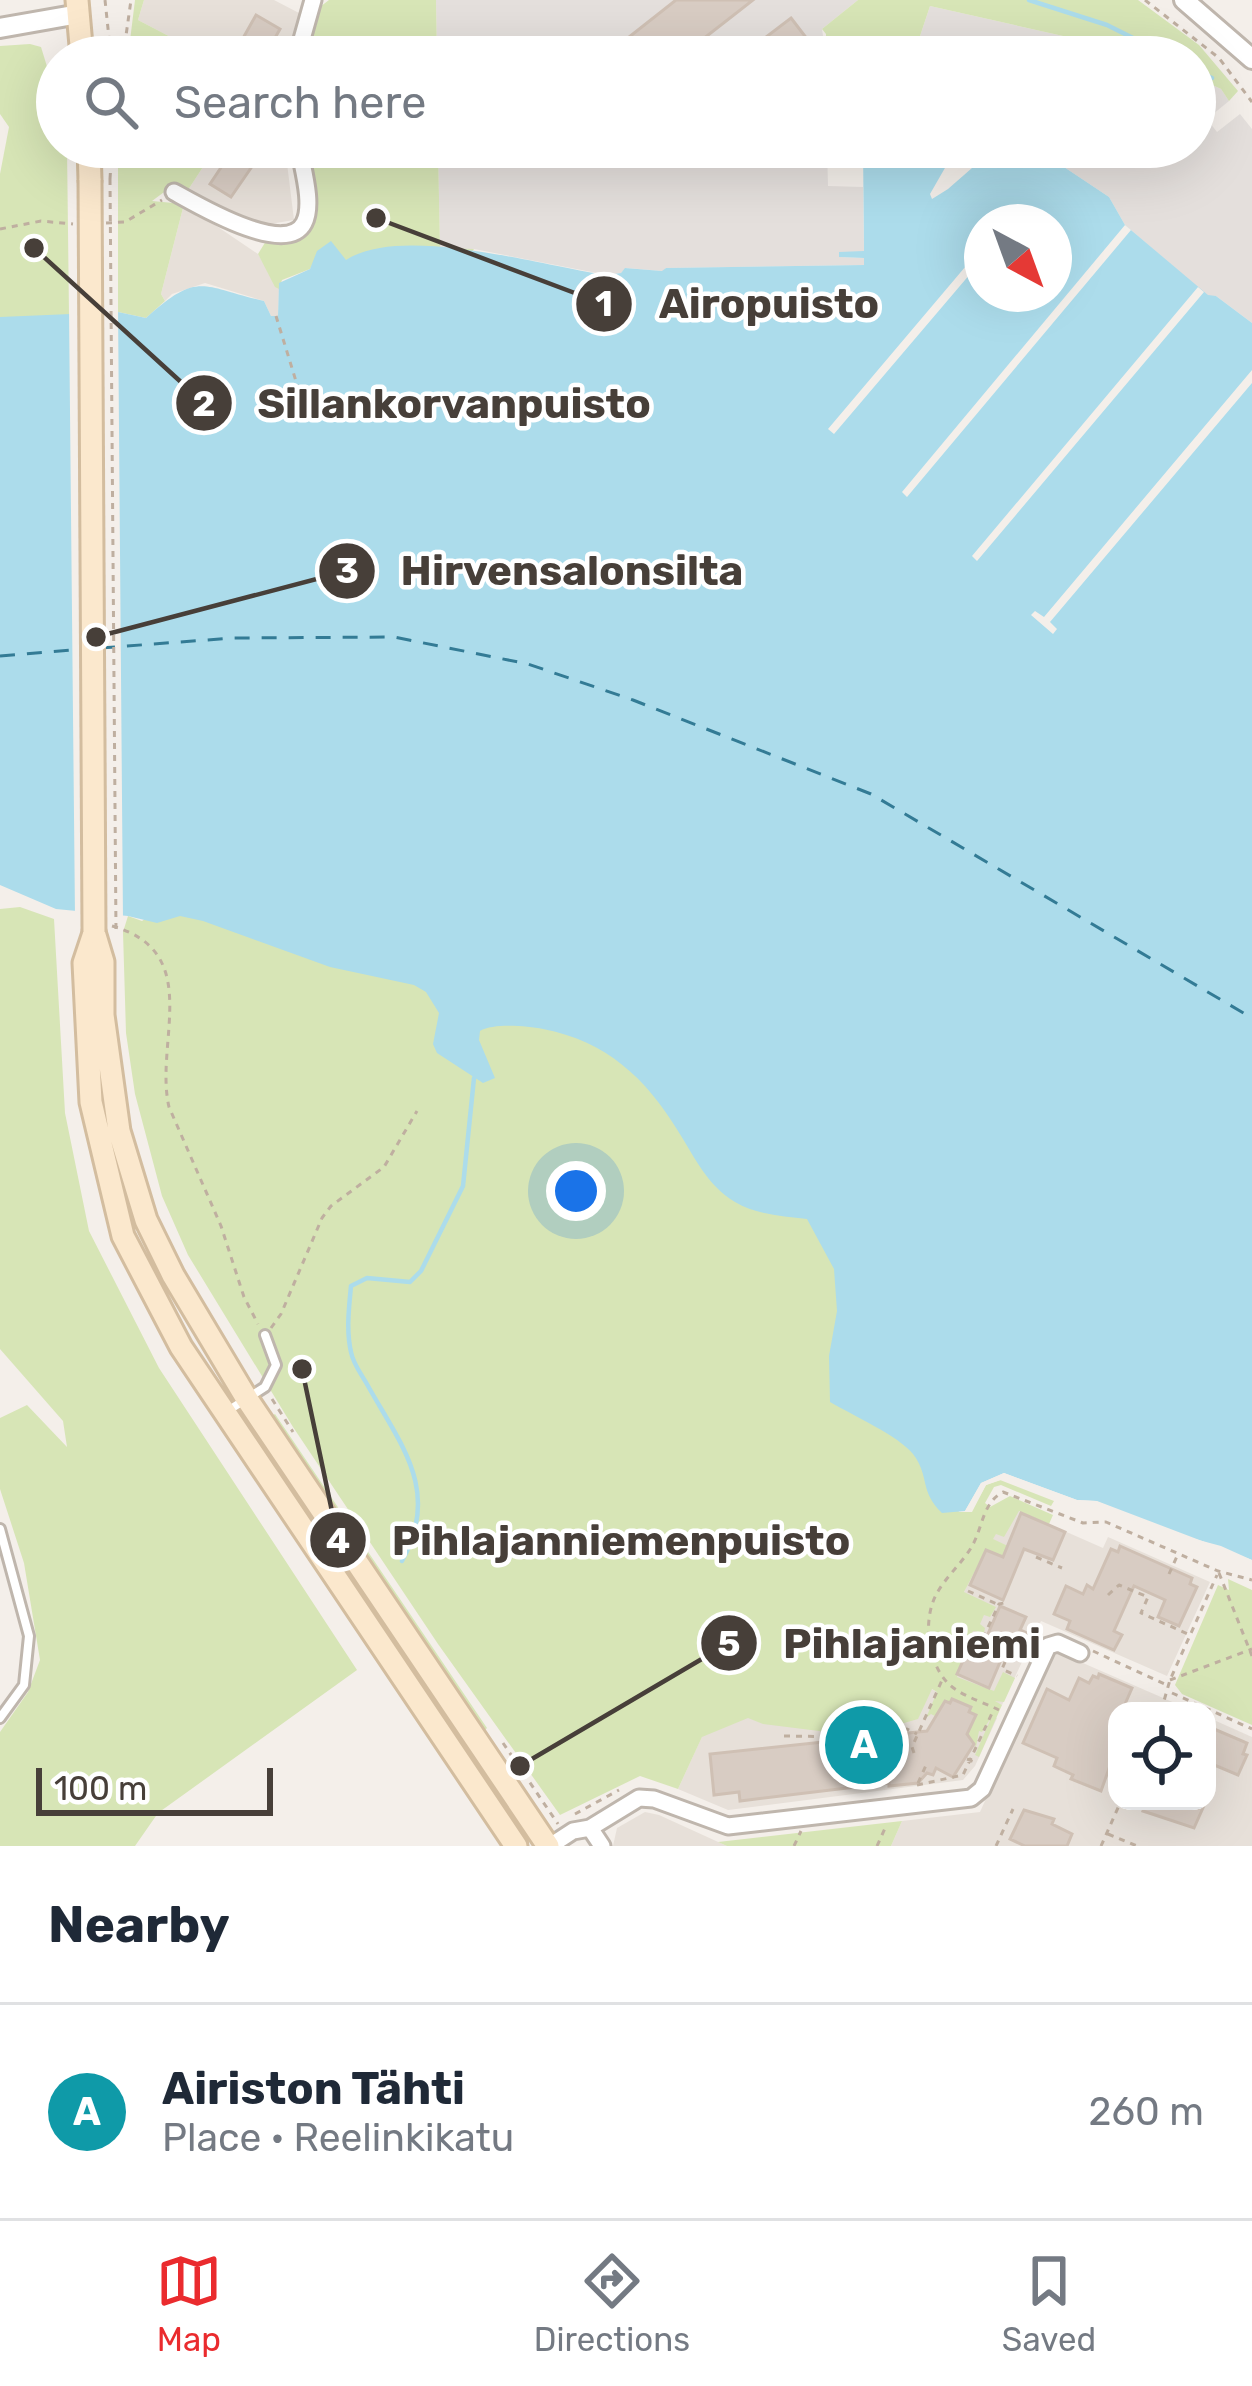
<!DOCTYPE html>
<meta charset="utf-8">
<style>
:root{--surface:#fff;--page:#f2f2f3;--text:#1f2937;--muted:#747a83;--line:#e0e1e3;--accent:#ea2b2e}
body{margin:0;font-family:Rubik,sans-serif;background:var(--page);color:var(--text)}
.controls{position:absolute;right:36px;bottom:36px;display:grid;overflow:hidden;border-radius:24px;box-shadow:0 12px 48px #0002}
.controls button{width:108px;height:108px;display:grid;place-items:center;padding:0;border:0;border-bottom:3px solid var(--line);background:var(--surface);color:var(--text);font:60px sans-serif}
.compass{position:absolute;left:964px;top:204px;width:108px;height:108px;border-radius:50%;background:var(--surface);box-shadow:0 12px 48px #0002;rotate:139deg}
.scale{position:absolute;left:36px;bottom:30px;width:237px;box-sizing:border-box;padding-left:12px;border:6px solid #473f39;border-top:0;font-size:33px;line-height:42px;white-space:nowrap;color:#473f39;-webkit-text-stroke:9px #fff;paint-order:stroke}
.you{position:absolute;left:576px;top:1191px;width:42px;height:42px;margin:-30px;border:9px solid #fff;border-radius:50%;background:#1a73e8;box-shadow:0 0 0 18px #1a73e833}
.badge{display:grid;place-items:center;width:78px;height:78px;border-radius:50%;background:var(--accent);color:#fff;font-size:39px;font-weight:700}
.pin{position:absolute;translate:-50% -50%;border:6px solid #fff;box-shadow:0 3px 12px #0006}
.list{margin:0;padding:0;list-style:none}
h2{display:flex;justify-content:space-between;align-items:center;height:156px;margin:0;padding:0 48px;font-size:51px}
h2 small{font-size:39px;font-weight:400;color:var(--muted)}
.list li{display:grid;grid-template-columns:78px 1fr auto;gap:36px;align-items:center;box-sizing:border-box;height:216px;padding:0 48px;border-top:3px solid var(--line)}
.list b{display:block;font-size:45px;white-space:nowrap}
.list p{margin:0;font-size:39px;white-space:nowrap;color:var(--muted)}
.list em{font-size:39px;font-style:normal;color:var(--muted)}
.icon{flex:none;width:66px;height:66px;fill:none;stroke:currentColor;stroke-width:2;stroke-linecap:round;stroke-linejoin:round}
.map{position:relative;flex:none;width:1252px;height:1846px;overflow:hidden}
.search{position:absolute;background:var(--surface);box-shadow:0 12px 48px #0002;left:36px;right:36px;top:36px;height:132px;display:flex;align-items:center;gap:30px;box-sizing:border-box;padding:0 42px;border-radius:66px;color:var(--muted);font-size:45px}
.sheet{height:372px;background:var(--surface)}
nav{display:flex;justify-content:space-around;align-items:center;box-sizing:border-box;height:168px;border-top:3px solid var(--line);background:var(--surface);font-size:33px;color:var(--muted)}
nav a{display:grid;justify-items:center;gap:6px}
nav .on{color:var(--accent)}
.map>svg:first-child{display:block}
.residential{fill:#e7e0d9}
.industrial{fill:#e4dfdc}
.green{fill:#d7e5b6}
.water{fill:#acdceb;fill-rule:evenodd}
.pier{fill:#f4efea}
.lines{fill:none;stroke-linecap:round;stroke-linejoin:round}
.stream{stroke:#acdceb;stroke-width:4.5}
.ferry{stroke:#337b95;stroke-width:3;stroke-dasharray:15 12;stroke-linecap:butt}
.building{fill:#d8ccc3;stroke:#cfc0b4;stroke-width:3}
.service-casing{stroke:#bfb6ad;stroke-width:14}
.minor-casing{stroke:#bfb6ad;stroke-width:21}
.tertiary-casing{stroke:#bfb6ad;stroke-width:24}
.secondary-casing{stroke:#d3bd9f;stroke-width:27}
.path{stroke:#bfafa0;stroke-width:3;stroke-dasharray:6 6;stroke-linecap:butt}
.service{stroke:#fff;stroke-width:8}
.minor{stroke:#fff;stroke-width:15}
.tertiary{stroke:#fff;stroke-width:18}
.secondary{stroke:#fbe8cd;stroke-width:21}
.secondary-bridge-casing{stroke:#d3bd9f;stroke-width:27;stroke-linecap:butt}
.path-bridge{stroke:#bfafa0;stroke-width:3;stroke-dasharray:6 6;stroke-linecap:butt}
.secondary-bridge{stroke:#fbe8cd;stroke-width:21}
.leader{fill:none;stroke:#473f39;stroke-width:4.5}
.callout-dot{fill:#473f39;stroke:#fff;stroke-width:4.5}
.mark-label{font-size:36px;text-anchor:middle;font-weight:bold;fill:#fff}
.callout-label{font-size:42px;text-anchor:middle;font-weight:bold;fill:#473f39;stroke:#fff;stroke-width:9;stroke-linejoin:round;paint-order:stroke}
</style>
<div class="map">
<svg width="1252" height="1846" viewBox="0 0 1252 1846">
<rect width="100%" height="100%" fill="#f4efea"/>
<path class="residential" d="M 144,0 L 274,0 L 299,13 L 288,57 L 209,57 L 138,20 Z
M 216,147 L 285,147 L 294,220 L 270,224 L 228,214 L 188,190 Z
M 184,204 L 258,254 L 279,289 L 278,316 L 271,316 L 264,301 L 205,283 L 172,294 L 165,301 L 161,294 Z
M 1012,1508 L 1103,1548 L 1108,1537 L 1210,1582 L 1167,1676 L 1041,1621 L 1002,1705 L 955,1684 L 948,1629 L 998,1514 Z
M 1060,1653 L 1193,1711 L 1117,1711 L 1117,1801 L 1207,1801 L 1207,1717 L 1252,1737 L 1252,1846 L 891,1846 L 902,1821 L 980,1812 L 1050,1657 Z
M 931,1689 L 997,1718 L 975,1766 L 963,1780 L 728,1810 L 678,1789 L 717,1704 Z
M 645,1812 L 659,1815 L 727,1846 L 613,1846 L 617,1828 Z"/>
<path class="industrial" d="M 436,0 L 858,0 L 822,29 L 826,57 L 437,57 Z
M 930,6 L 1072,38 L 1136,57 L 913,57 Z
M 1195,77 L 1221,89 L 1229,101 L 1207,119 L 1217,132 L 1240,114 L 1252,129 L 1252,323 L 1216,296 L 1208,296 L 1125,225 L 1109,197 L 1040,151 L 1014,147 L 1195,147 Z
M 438,147 L 827,147 L 828,186 L 863,187 L 864,252 L 840,252 L 839,257 L 864,258 L 864,265 L 666,268 L 663,271 L 626,268 L 621,273 L 607,275 L 474,249 L 440,249 Z"/>
<path class="green" d="M 135,0 L 144,0 L 138,20 L 209,57 L 128,57 Z
M 329,0 L 436,0 L 437,57 L 303,57 L 316,10 Z
M 858,0 L 1138,0 L 1199,45 L 1238,91 L 1229,101 L 1221,89 L 1195,77 L 1195,57 L 1136,57 L 1072,38 L 930,6 L 913,57 L 826,57 L 826,34 L 822,29 Z
M 30,44 L 41,47 L 53,86 L 57,147 L 67,147 L 69,315 L 0,457 L 0,174 L 9,127 L 0,114 L 0,46 Z
M 118,147 L 216,147 L 188,190 L 175,184 L 152,201 L 184,204 L 161,294 L 165,301 L 146,318 L 118,312 Z
M 305,147 L 438,147 L 440,248 L 474,249 L 458,272 L 315,260 L 310,269 L 282,280 L 279,289 L 275,287 L 258,254 L 266,241 L 299,236 L 311,229 L 313,208 Z
M 228,858 L 772,1133 L 959,1512 L 972,1512 L 986,1485 L 1000,1480 L 1054,1501 L 1051,1506 L 1001,1485 L 994,1487 L 985,1503 L 990,1507 L 1010,1496 L 1053,1515 L 1049,1524 L 1019,1511 L 1004,1537 L 996,1534 L 993,1539 L 1023,1553 L 1017,1567 L 986,1550 L 964,1592 L 996,1607 L 990,1617 L 984,1615 L 980,1624 L 985,1628 L 984,1633 L 973,1631 L 957,1677 L 994,1691 L 1003,1672 L 1015,1678 L 1004,1702 L 995,1701 L 1002,1705 L 979,1757 L 975,1755 L 992,1716 L 982,1732 L 979,1731 L 976,1747 L 967,1734 L 976,1716 L 969,1712 L 971,1707 L 953,1699 L 950,1703 L 944,1701 L 937,1717 L 931,1714 L 926,1718 L 937,1692 L 932,1689 L 918,1719 L 859,1736 L 763,1724 L 748,1718 L 702,1737 L 678,1789 L 640,1776 L 560,1815 L 438,1644 L 293,1427 L 188,1255 L 162,1196 L 135,1094 L 126,1033 L 123,932 L 128,916 L 142,921 Z
M 20,907 L 54,919 L 65,1113 L 89,1231 L 159,1368 L 357,1670 L 158,1813 L 135,1846 L 0,1846 L 0,1732 L 28,1692 L 40,1660 L 24,1563 L 0,1489 L 0,1418 L 27,1405 L 67,1447 L 63,1421 L 0,1349 L 0,909 Z
M 275,1414 L 487,1728 L 484,1731 L 270,1417 Z
M 258,1431 L 484,1766 L 480,1769 L 447,1730 L 257,1442 Z
M 1228,1579 L 1252,1590 L 1252,1725 L 1182,1694 L 1175,1685 L 1218,1585 L 1229,1590 Z
M 902,1821 L 891,1846 L 727,1846 L 718,1842 Z"/>
<path class="water" d="M 863,147 L 957,147 L 930,194 L 932,199 L 948,189 L 996,147 L 1040,151 L 1109,197 L 1125,225 L 1208,295 L 1216,296 L 1252,323 L 1252,1560 L 1097,1501 L 1077,1500 L 1004,1473 L 981,1483 L 965,1511 L 942,1513 C 919,1491 930,1476 913,1454 C 899,1436 852,1415 830,1402 L 829,1356 L 837,1311 L 834,1269 L 807,1219 C 783,1216 757,1215 735,1202 C 707,1185 695,1158 678,1131 C 646,1078 606,1041 543,1029 C 526,1026 494,1023 480,1031 L 479,1040 L 495,1078 L 483,1083 L 437,1053 L 433,1044 L 439,1013 L 426,992 L 414,985 L 330,967 L 203,921 L 180,916 L 157,923 L 128,916 L 56,909 L 0,885 L 0,317 L 118,312 L 146,318 C 199,270 202,287 264,301 L 271,316 L 278,316 L 279,283 L 310,269 L 317,251 L 331,241 L 346,260 C 402,223 544,267 607,275 L 621,273 L 625,268 L 662,271 L 666,268 L 864,265 L 864,258 L 839,257 L 839,252 L 864,251 ZM 982,222 L 1054,222 L 1054,294 L 982,294 Z"/>
<path class="pier" d="M 1125,225 L 1131,230 L 907,497 L 902,492 Z
M 982,247 L 982,260 L 834,434 L 828,429 Z
M 1198,287 L 1204,292 L 977,561 L 972,556 Z
M 118,306 L 123,921 L 75,917 L 69,309 Z
M 1252,370 L 1252,383 L 1050,622 L 1057,629 L 1053,634 L 1031,615 L 1035,611 L 1044,617 Z
M 1004,1473 L 1077,1500 L 1096,1501 L 1180,1535 L 1221,1546 L 1252,1560 L 1252,1566 L 1102,1508 L 1075,1506 L 1004,1479 L 986,1485 L 971,1512 L 965,1511 L 981,1483 Z"/>
<g class="lines">
<path class="stream" d="M 1029,0 L 1107,25 L 1171,57
M 1195,70 L 1212,78
M 402,1561 C 441,1491 401,1445 368,1386 C 362,1375 353,1364 351,1352 C 346,1330 349,1308 351,1286 L 367,1278 L 410,1282 L 421,1271 L 463,1186 L 474,1078"/>
<path class="ferry" d="M 100,648 L 234,638 L 394,637 L 528,664 L 633,700 L 871,794 L 1252,1018
M 0,656 L 84,649"/>
</g>
<path class="building" d="M 676,0 L 753,0 L 680,57 L 637,57 L 624,41 Z
M 256,15 L 280,29 L 266,54 L 242,40 Z
M 791,18 L 821,57 L 740,57 Z
M 230,154 L 251,168 L 231,197 L 210,184 Z
M 1021,1513 L 1065,1532 L 1053,1560 L 1024,1549 L 1003,1600 L 970,1585 L 986,1550 L 1003,1557 Z
M 1120,1546 L 1192,1578 L 1190,1584 L 1197,1587 L 1179,1626 L 1158,1617 L 1165,1600 L 1134,1586 L 1114,1631 L 1122,1635 L 1114,1650 L 1067,1629 L 1070,1621 L 1054,1614 L 1066,1586 L 1083,1594 L 1087,1585 L 1093,1589 L 1111,1549 L 1118,1552 Z
M 1000,1606 L 1026,1617 L 1020,1630 L 1034,1636 L 1027,1649 L 1009,1641 L 989,1688 L 957,1674 L 973,1639 L 984,1643 Z
M 1099,1674 L 1132,1688 L 1122,1711 L 1117,1711 L 1117,1746 L 1101,1791 L 1071,1779 L 1073,1775 L 1054,1766 L 1057,1758 L 1023,1743 L 1047,1689 L 1069,1700 L 1079,1678 L 1089,1683 L 1093,1676 L 1098,1678 Z
M 952,1699 L 971,1707 L 969,1712 L 976,1715 L 967,1734 L 974,1744 L 953,1777 L 936,1768 L 933,1775 L 927,1773 L 918,1783 L 889,1786 L 889,1783 L 740,1801 L 739,1792 L 714,1795 L 710,1754 L 927,1731 L 945,1701 L 950,1703 Z
M 1207,1726 L 1247,1743 L 1243,1754 L 1247,1755 L 1238,1775 L 1207,1762 Z
M 1148,1801 L 1206,1801 L 1194,1828 L 1143,1811 Z
M 1024,1810 L 1054,1819 L 1052,1824 L 1072,1834 L 1067,1846 L 1025,1846 L 1010,1839 Z"/>
<g class="lines">
<g class="service-casing">
<path id="service" d="M 229,1410 L 265,1387 L 276,1365 L 265,1335
M 0,1529 L 29,1636 L 24,1685 L 0,1718"/>
</g>
<g class="minor-casing">
<path id="minor" d="M 297,57 L 313,0
M 174,192 C 196,204 286,258 304,223 C 314,204 302,167 299,147
M 590,1828 L 602,1846
M 550,1846 L 573,1831 L 590,1828 L 639,1798 L 654,1799 L 728,1826 L 971,1798 L 982,1789 L 1048,1646 L 1058,1643 L 1080,1653"/>
</g>
<g class="tertiary-casing">
<path id="tertiary" d="M 1184,0 L 1252,59
M 0,28 L 79,14"/>
</g>
<g class="secondary-casing">
<path id="secondary" d="M 77,0 L 82,57
M 89,147 L 90,180
M 94,932 L 103,962 L 103,1015 L 119,1131 L 146,1220 L 173,1275 L 247,1399 L 548,1846
M 94,933 L 84,963 L 91,1102 L 123,1236 L 181,1347 L 516,1846"/>
</g>
<path class="path" d="M 105,0 L 111,57
M 1145,0 L 1219,58 L 1252,102
M 123,57 L 131,0
M 110,179 L 112,147
M 106,223 L 125,222 L 162,200
M 0,229 L 41,221 L 73,224
M 276,316 L 303,404
M 112,926 C 205,952 154,1042 169,1107 L 221,1226 L 244,1297 L 258,1324
M 271,1328 L 281,1314 L 322,1218 L 331,1206 L 384,1167 L 417,1111
M 272,1399 L 293,1432
M 1036,1557 L 1062,1568
M 1219,1573 L 1252,1656
M 1169,1574 L 1178,1554
M 968,1591 L 997,1604
M 1108,1595 L 1119,1585 L 1148,1597 L 1141,1613 L 1190,1635
M 983,1638 L 999,1604 L 1009,1602
M 1010,1651 L 1002,1669 L 1017,1676
M 1093,1651 L 1167,1685
M 1170,1680 L 1252,1649
M 1172,1693 L 1252,1729
M 999,1710 C 985,1703 968,1698 955,1689 C 928,1671 921,1621 937,1593 C 946,1577 961,1564 971,1548 C 983,1528 982,1503 1003,1492 L 1083,1523 L 1106,1522 L 1218,1571 L 1252,1580
M 1161,1711 L 1170,1680 L 1217,1575
M 784,1736 L 857,1737 L 907,1729 L 917,1734
M 503,1743 L 558,1824
M 914,1753 L 912,1747 L 943,1678
M 967,1759 L 978,1763
M 1114,1770 L 1117,1772
M 918,1783 L 927,1763
M 917,1785 L 963,1775 L 994,1709
M 575,1814 L 619,1790
M 1108,1834 L 1137,1846
M 794,1846 L 801,1831
M 877,1846 L 886,1826
M 996,1846 L 1013,1809
M 1101,1846 L 1121,1801"/>
<use href="#service" class="service"/>
<use href="#minor" class="minor"/>
<use href="#tertiary" class="tertiary"/>
<use href="#secondary" class="secondary"/>
<g class="secondary-bridge-casing">
<path id="secondary-bridge" d="M 90,180 L 94,932"/>
</g>
<path class="path-bridge" d="M 110,179 L 116,932"/>
<use href="#secondary-bridge" class="secondary-bridge"/>
</g>
<path class="leader" d="M376 218L604 304M34 248L204 403M96 637L347 571M302 1369L338 1540M520 1766L729 1643"/>
<g class="callout-dot">
<circle cx="376" cy="218" r="12"/>
<circle cx="34" cy="248" r="12"/>
<circle cx="96" cy="637" r="12"/>
<circle cx="302" cy="1369" r="12"/>
<circle cx="520" cy="1766" r="12"/>
<circle cx="604" cy="304" r="30"/>
<circle cx="204" cy="403" r="30"/>
<circle cx="347" cy="571" r="30"/>
<circle cx="338" cy="1540" r="30"/>
<circle cx="729" cy="1643" r="30"/>
</g>
<g class="mark-label">
<text x="604" y="316">1</text>
<text x="204" y="416">2</text>
<text x="347" y="583">3</text>
<text x="338" y="1553">4</text>
<text x="729" y="1656">5</text>
</g>
<g class="callout-label">
<text x="769" y="318">Airopuisto</text>
<text x="454" y="418">Sillankorvanpuisto</text>
<text x="572" y="585">Hirvensalonsilta</text>
<text x="621" y="1555">Pihlajanniemenpuisto</text>
<text x="912" y="1658">Pihlajaniemi</text>
</g>
</svg>
<div class="controls">
<button><svg class="icon" aria-label="locate" viewBox="0 0 24 24"><circle cx="12" cy="12" r="6"/><path d="M12 2v4M12 18v4M2 12h4M18 12h4"/></svg></button>
</div>
<svg class="compass" viewBox="-18 -18 36 36"><path d="M0-13l5 13h-10z" fill="#e53935"/><path d="M0 13l5-13h-10z" fill="#747a83"/></svg>
<div class="scale">100 m</div>
<div class="you"></div>
<div class="pin badge" style="left:864px;top:1745px;background:#0f9aa8">A</div>
<div class="search"><svg class="icon" aria-label="search" viewBox="0 0 24 24"><circle cx="10" cy="10" r="6"/><path d="M15 15l6 6"/></svg>Search here</div>
</div>
<section class="sheet">
<h2>Nearby<small></small></h2>
<ul class="list">
<li><span class="badge" style="background:#0f9aa8">A</span><div><b>Airiston Tähti</b><p>Place · Reelinkikatu</p></div><em>260 m</em></li>
</ul>
</section>
<nav>
<a class="on"><svg class="icon" aria-label="map" viewBox="0 0 24 24"><path d="M3 6l6-2 6 2 6-2v14l-6 2-6-2-6 2zM9 4v14M15 6v14"/></svg>Map</a>
<a><svg class="icon" aria-label="directions" viewBox="0 0 24 24"><path d="M12 3l9 9-9 9-9-9zM9 14v-3h6M13 9l2 2-2 2"/></svg>Directions</a>
<a><svg class="icon" aria-label="saved" viewBox="0 0 24 24"><path d="M7 4h10v16l-5-4-5 4z"/></svg>Saved</a>
</nav>
